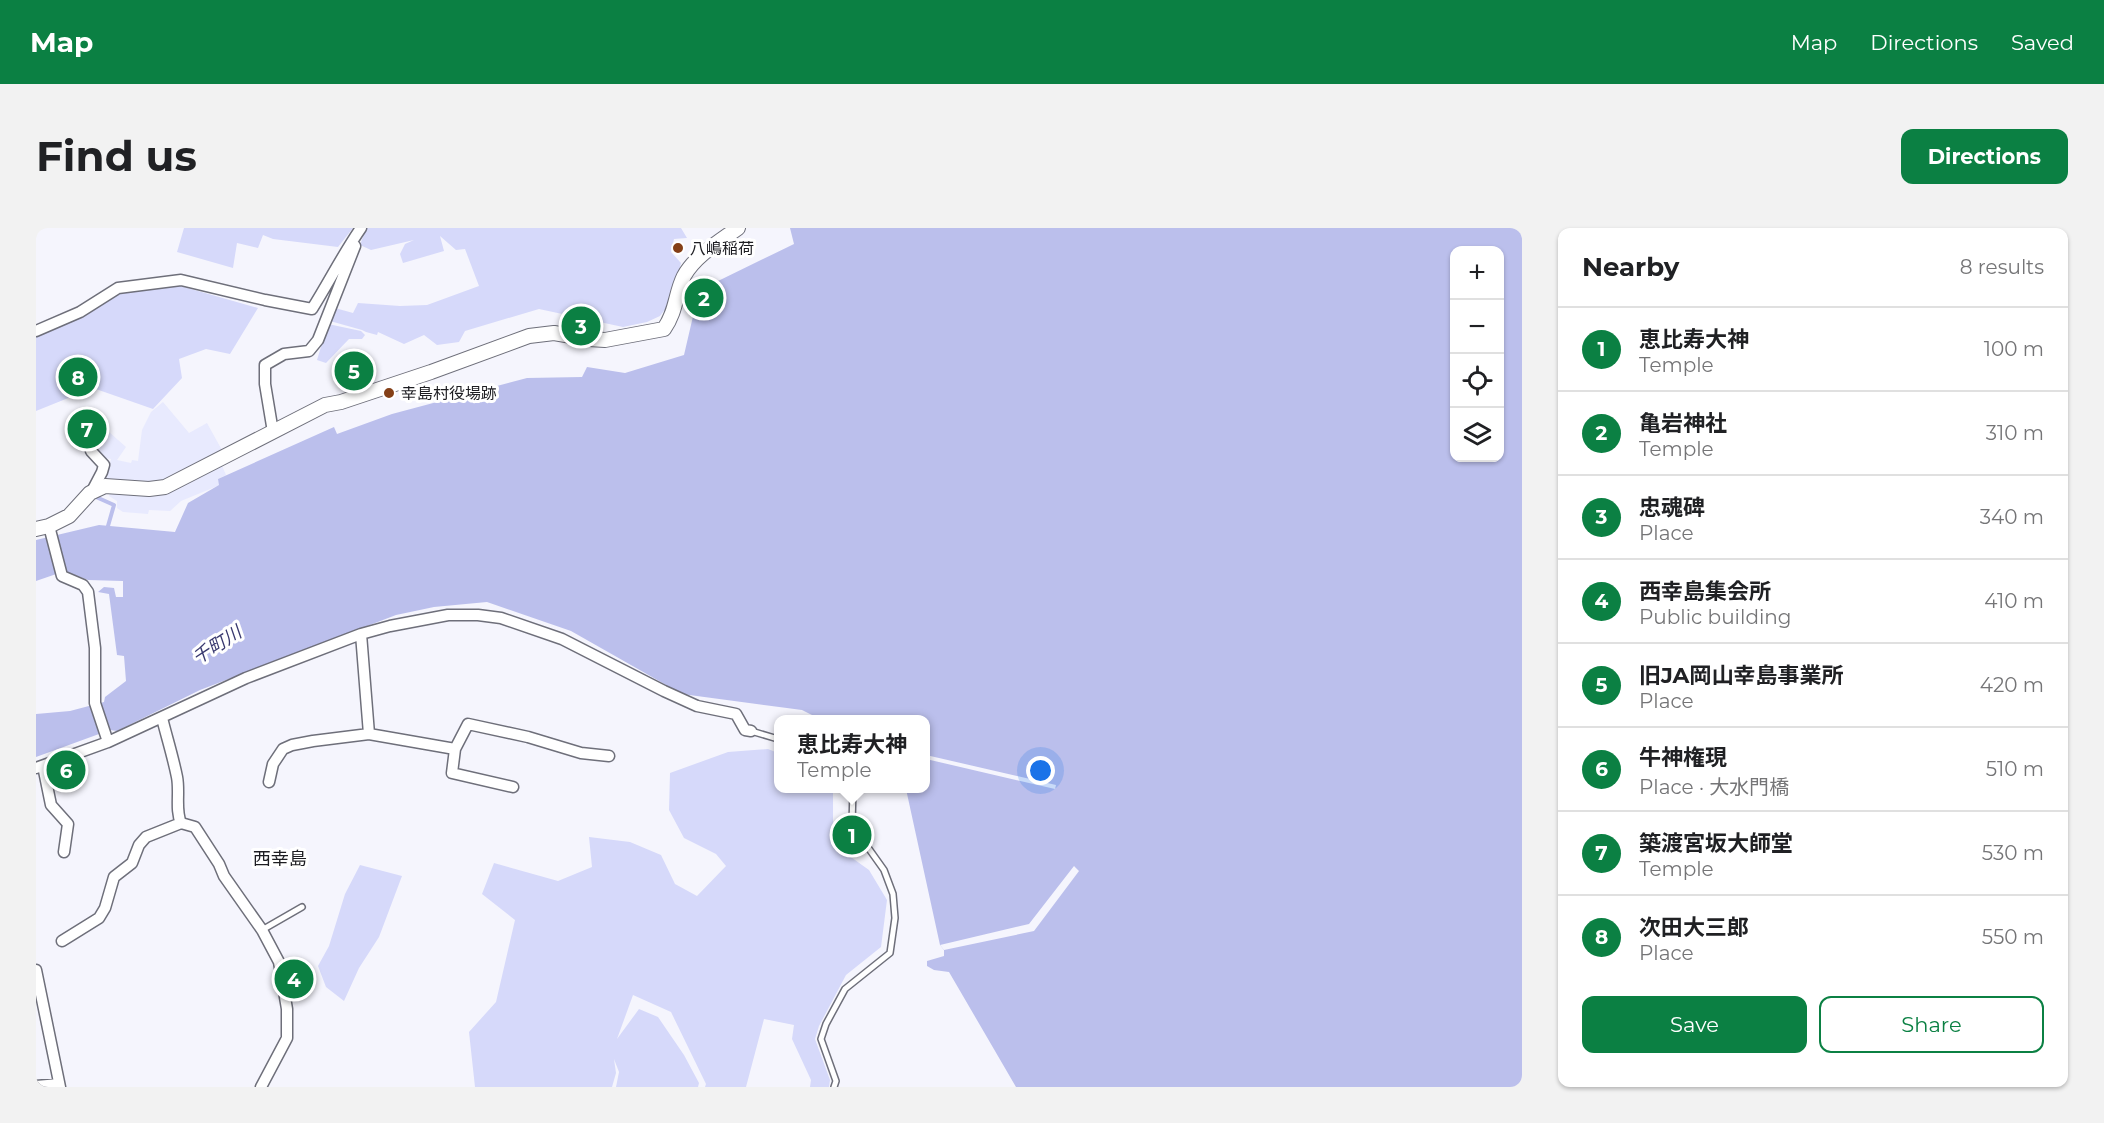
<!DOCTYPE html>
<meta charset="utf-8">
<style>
:root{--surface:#fff;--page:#f2f2f2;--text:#202124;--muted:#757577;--line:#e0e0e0;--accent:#0b8043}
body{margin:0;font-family:Montserrat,"Noto Sans JP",sans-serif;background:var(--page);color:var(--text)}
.controls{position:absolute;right:18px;top:18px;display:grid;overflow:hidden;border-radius:12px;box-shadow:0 2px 4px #0004}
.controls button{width:54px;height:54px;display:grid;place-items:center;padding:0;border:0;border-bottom:2px solid var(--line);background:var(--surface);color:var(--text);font:30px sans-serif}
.you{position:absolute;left:1005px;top:543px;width:21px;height:21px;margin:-15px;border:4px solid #fff;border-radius:50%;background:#1a73e8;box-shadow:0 0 0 9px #1a73e833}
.badge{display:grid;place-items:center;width:39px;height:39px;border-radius:50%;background:var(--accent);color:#fff;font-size:20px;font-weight:700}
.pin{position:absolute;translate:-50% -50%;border:3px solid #fff;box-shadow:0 2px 6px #0006}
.popup{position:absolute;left:738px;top:487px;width:156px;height:78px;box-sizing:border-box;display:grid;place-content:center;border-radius:12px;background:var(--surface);filter:drop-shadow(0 2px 4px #0005);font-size:20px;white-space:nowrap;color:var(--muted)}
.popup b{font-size:22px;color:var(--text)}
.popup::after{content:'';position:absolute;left:50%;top:100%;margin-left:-12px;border:12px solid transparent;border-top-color:var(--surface)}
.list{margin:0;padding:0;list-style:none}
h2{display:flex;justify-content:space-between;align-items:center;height:78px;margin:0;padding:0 24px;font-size:26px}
h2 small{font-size:20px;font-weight:400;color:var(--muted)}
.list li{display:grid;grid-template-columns:39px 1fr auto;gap:18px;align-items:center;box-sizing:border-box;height:84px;padding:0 24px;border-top:2px solid var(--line)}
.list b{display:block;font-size:22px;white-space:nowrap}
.list p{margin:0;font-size:20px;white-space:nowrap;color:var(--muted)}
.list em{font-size:20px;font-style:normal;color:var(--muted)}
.actions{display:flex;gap:12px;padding:18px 24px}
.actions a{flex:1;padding:14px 0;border:2px solid var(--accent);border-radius:12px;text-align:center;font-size:21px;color:var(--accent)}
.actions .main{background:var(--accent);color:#fff}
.icon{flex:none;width:33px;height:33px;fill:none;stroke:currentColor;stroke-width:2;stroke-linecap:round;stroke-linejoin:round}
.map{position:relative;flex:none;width:1486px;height:859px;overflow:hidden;border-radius:12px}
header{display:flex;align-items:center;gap:36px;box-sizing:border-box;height:84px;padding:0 30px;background:var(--accent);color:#fff}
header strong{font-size:28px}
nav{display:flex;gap:33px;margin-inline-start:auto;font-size:21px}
.intro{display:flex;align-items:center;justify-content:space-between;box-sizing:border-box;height:144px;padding:0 36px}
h1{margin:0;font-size:42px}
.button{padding:15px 27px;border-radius:12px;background:var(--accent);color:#fff;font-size:21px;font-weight:700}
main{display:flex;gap:36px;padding:0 36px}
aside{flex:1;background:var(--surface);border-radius:12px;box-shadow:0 2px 4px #0004}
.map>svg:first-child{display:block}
.built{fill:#e8eafe}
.green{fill:#d6d9fa}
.water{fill:#bbbfec;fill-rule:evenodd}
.pier{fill:#f5f5fd}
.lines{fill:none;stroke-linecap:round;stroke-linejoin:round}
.stream{stroke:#bbbfec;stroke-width:4}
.service-casing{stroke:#6e6f7a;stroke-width:8}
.minor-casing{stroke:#6e6f7a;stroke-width:13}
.secondary-casing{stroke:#6e6f7a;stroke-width:16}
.service{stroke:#fff;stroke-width:5}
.minor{stroke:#fff;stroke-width:10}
.secondary{stroke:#fff;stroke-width:14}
.poi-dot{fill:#843f17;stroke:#fff;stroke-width:2}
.labels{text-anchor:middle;stroke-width:6;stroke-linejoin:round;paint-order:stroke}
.poi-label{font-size:16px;fill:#1d1d22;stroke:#fff;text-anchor:start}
.water-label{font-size:18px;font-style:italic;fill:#38386f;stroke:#fff}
.neighbourhood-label{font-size:18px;fill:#1d1d22;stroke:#fff}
</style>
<header>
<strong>Map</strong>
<nav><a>Map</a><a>Directions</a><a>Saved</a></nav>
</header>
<div class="intro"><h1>Find us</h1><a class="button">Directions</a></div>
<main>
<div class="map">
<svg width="1486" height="859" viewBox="0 0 1486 859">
<rect width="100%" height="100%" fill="#f5f5fd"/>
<path class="built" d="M 127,174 L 153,205 L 171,195 L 187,224 L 126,256 L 70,252 L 75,231 L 69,230 L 59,220 L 73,204 L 90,219 L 81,232 L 95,235 L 96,232 L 102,233 L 106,202 L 115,184 Z
M 184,233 L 190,247 L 182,251 L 184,257 L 145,273 L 134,283 L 113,282 L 112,286 L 87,284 L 81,280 L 81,273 L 73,268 L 76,260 L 122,266 Z"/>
<path class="green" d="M 148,0 L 317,0 L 302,19 L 237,11 L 227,7 L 222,20 L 201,15 L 197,40 L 141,24 Z
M 330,0 L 645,0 L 651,10 L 638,11 L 635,24 L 645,35 L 636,72 L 624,88 L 611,94 L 587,99 L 503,81 L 429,103 L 423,114 L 401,117 L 388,107 L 368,116 L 342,104 L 341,107 L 330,104 L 326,102 L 294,93 L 299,80 L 317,85 L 322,75 L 364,78 L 391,77 L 443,58 L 429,21 L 420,22 L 404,8 L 408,23 L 367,35 L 364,26 L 369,16 L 378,12 L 335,22 L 324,17 Z
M 141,57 L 222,80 L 194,126 L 170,121 L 143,131 L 146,150 L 117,181 L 57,160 L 0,183 L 0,104 L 85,65 Z
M 292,96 L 325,103 L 329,107 L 326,111 L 313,111 L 290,135 L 281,132 Z
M 732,521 L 742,525 L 742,560 L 795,561 L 797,564 L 797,593 L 812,627 L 833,642 L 851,672 L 845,719 L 810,747 L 783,798 L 779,811 L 794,852 L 793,859 L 774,859 L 775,852 L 756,811 L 758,797 L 728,791 L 710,859 L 669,859 L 670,856 L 635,784 L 597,767 L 581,811 L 603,781 L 622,789 L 648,827 L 663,855 L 662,859 L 580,859 L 583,844 L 578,831 L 580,845 L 576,859 L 439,859 L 433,804 L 460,774 L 479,692 L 446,666 L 458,635 L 522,653 L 556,639 L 553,609 L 594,614 L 625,627 L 639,656 L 661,668 L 690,638 L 680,626 L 648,610 L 633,582 L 634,545 L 692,524 Z
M 324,637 L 366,648 L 343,709 L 323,740 L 308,773 L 290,759 L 282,738 L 293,718 L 309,666 Z"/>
<path class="water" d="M 754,0 L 1486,0 L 1486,859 L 980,859 L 913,744 L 898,742 L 891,738 L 891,733 L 908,728 L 908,722 L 904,717 L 870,561 L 890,560 L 890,492 L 784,491 L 766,482 L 646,466 L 535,403 L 451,374 L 398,379 L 360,387 L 164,462 L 81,503 L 74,502 L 0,529 L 0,486 L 34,483 L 68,474 L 69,469 L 90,453 L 88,428 L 81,427 L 73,366 L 62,364 L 68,359 L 78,360 L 80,369 L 87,369 L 87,353 L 52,352 L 29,343 L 0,353 L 0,312 L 63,297 L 139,304 L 152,275 L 183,257 L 182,251 L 298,199 L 301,206 L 356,186 L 491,150 L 546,149 L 551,139 L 589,145 L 648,127 L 658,84 L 679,61 L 680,54 L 758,16 ZM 1418,22 L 1464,22 L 1464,230 L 1418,230 Z"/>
<path class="pier" d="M 890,527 L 1020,557 L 1019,561 L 890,531 Z
M 1038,638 L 1043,643 L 998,703 L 908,722 L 904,717 L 993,696 Z"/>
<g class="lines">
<path class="stream" d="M 60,269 L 78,277 L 72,298"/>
<g class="service-casing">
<path id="service" d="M 715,503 L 742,511
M 226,702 L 266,679
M 798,859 L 800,853 L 785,811 L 790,796 L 809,761 L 854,725 L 859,690 L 857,666 L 848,642 L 816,597 L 817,560"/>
</g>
<g class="minor-casing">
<path id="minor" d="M 0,103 L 44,84 L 82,60 L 145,52 L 229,72 L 276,81 C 293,54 307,26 325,0
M 237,204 L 229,156 L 229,137 L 248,126 L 273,123 L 282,112 L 319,18
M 55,265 L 66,244 L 68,237 L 55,223
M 13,298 L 26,348 L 47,357 L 52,364 L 59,420 L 59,475 L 72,514
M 325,406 L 333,506
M 126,490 C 131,510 137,529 141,549 C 144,564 139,582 145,595 L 159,599 L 183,636 L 188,648 L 226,702 L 243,734 L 251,781 L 251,810 L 225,859
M 7,538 L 15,577 L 32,596 L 28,624
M 0,540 L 72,514 L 210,450 L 325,406 L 354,398 L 412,387 L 442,387 L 465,390 L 526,411 L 628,463 L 661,478 L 700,486 L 709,502 L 715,503
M 233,554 L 237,536 L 247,521 L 256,517 L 277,513 L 333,506 L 419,521
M 477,559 L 416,545 L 419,521 L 432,496 L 492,509 L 545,525 L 573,528
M 26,713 L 63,690 L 69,680 L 78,649 L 96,635 L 103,617 L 110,609 L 145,595
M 0,742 L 24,859
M 0,858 L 23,856"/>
</g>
<g class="secondary-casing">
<path id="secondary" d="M 0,301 L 13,298 L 33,288 L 54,265 L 69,258 L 113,261 L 129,259 L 289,177 L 305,174 L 395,144 L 493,108 L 518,105 L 553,111 L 569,112 L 628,101 C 641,82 639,66 648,48 C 659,28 684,13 702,0"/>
</g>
<use href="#service" class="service"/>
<use href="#minor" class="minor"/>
<use href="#secondary" class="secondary"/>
</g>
<g class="poi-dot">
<circle cx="642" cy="20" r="6"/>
<circle cx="353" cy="165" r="6"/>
</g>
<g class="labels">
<g class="poi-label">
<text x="654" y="26">八嶋稲荷</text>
<text x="365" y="171">幸島村役場跡</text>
</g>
<g class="water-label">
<text transform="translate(181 417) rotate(-33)" y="6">千町川</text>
</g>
<g class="neighbourhood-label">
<text x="244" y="637">西幸島</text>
</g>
</g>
</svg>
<div class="controls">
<button>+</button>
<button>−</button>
<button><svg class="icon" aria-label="locate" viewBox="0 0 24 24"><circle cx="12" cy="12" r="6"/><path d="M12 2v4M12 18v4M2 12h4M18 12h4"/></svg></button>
<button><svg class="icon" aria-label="layers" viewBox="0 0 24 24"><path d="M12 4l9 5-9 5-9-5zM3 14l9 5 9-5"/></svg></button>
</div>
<div class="you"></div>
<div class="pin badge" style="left:816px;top:607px">1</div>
<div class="popup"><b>恵比寿大神</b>Temple</div>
<div class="pin badge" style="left:668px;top:70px">2</div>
<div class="pin badge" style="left:545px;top:98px">3</div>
<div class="pin badge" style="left:258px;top:751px">4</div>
<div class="pin badge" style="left:318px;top:143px">5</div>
<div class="pin badge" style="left:30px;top:542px">6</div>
<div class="pin badge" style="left:51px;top:201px">7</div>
<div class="pin badge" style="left:42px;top:149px">8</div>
</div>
<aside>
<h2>Nearby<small>8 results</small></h2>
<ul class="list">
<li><span class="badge">1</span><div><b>恵比寿大神</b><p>Temple</p></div><em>100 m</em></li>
<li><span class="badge">2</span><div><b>亀岩神社</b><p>Temple</p></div><em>310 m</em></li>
<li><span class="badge">3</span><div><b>忠魂碑</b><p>Place</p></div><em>340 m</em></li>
<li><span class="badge">4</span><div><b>西幸島集会所</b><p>Public building</p></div><em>410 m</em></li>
<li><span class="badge">5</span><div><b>旧JA岡山幸島事業所</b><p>Place</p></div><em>420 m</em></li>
<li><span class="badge">6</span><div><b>牛神権現</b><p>Place · 大水門橋</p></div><em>510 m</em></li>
<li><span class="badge">7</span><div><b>築渡宮坂大師堂</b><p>Temple</p></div><em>530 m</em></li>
<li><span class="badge">8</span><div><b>次田大三郎</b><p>Place</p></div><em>550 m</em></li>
</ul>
<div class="actions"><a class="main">Save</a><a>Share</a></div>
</aside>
</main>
